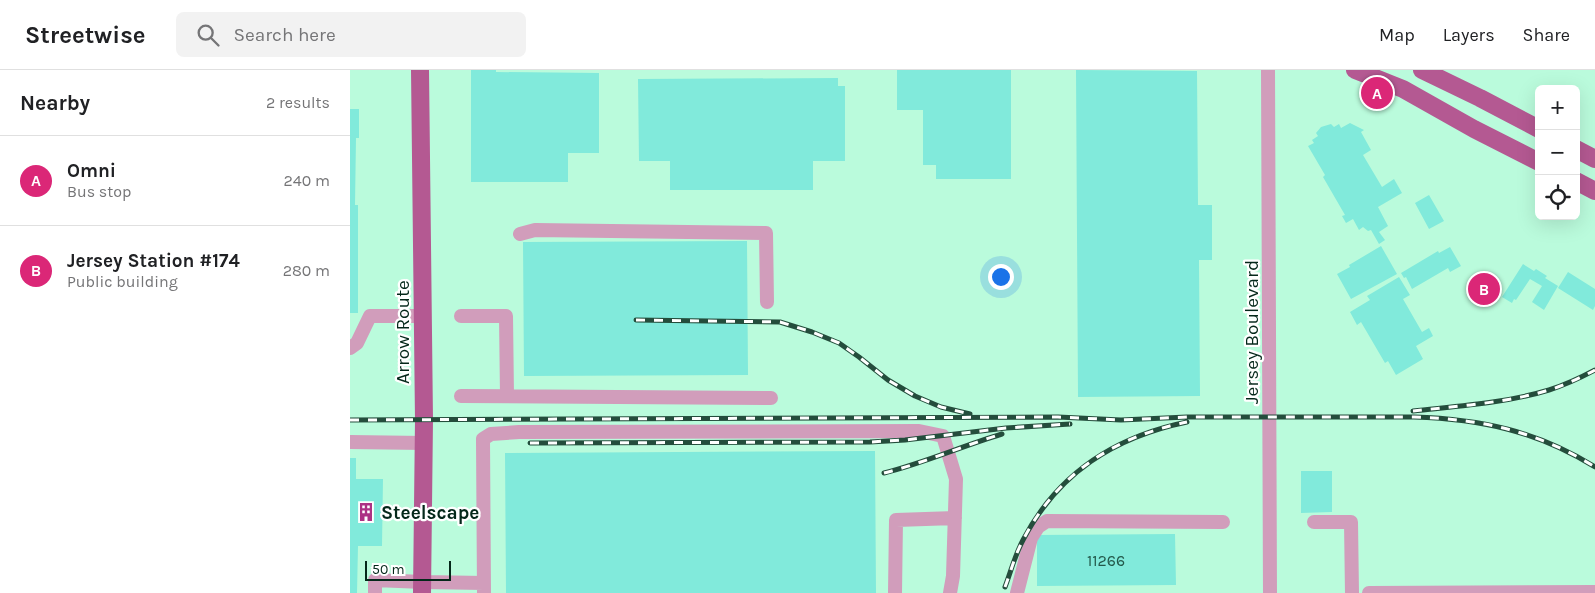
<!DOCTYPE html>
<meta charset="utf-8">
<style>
:root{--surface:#fff;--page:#f2f2f2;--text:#202124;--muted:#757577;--line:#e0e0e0;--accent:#db2777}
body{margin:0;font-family:Karla,sans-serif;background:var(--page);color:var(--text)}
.controls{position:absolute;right:15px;top:15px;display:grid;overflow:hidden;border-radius:8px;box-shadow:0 5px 20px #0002}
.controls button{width:45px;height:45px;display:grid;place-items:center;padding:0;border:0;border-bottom:1px solid var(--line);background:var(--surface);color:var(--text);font:25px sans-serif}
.scale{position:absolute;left:15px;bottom:12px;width:86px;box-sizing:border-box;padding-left:5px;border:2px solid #04281a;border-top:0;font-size:14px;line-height:18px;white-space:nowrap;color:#04281a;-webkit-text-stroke:4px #fff;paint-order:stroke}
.you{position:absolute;left:650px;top:206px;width:18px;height:18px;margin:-12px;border:4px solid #fff;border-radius:50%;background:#1a73e8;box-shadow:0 0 0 8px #1a73e833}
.badge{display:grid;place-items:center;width:32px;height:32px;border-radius:50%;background:var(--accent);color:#fff;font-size:16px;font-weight:700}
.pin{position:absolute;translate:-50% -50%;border:2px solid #fff;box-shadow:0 1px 5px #0006}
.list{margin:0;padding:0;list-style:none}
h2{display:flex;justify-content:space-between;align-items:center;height:65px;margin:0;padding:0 20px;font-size:21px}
h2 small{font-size:16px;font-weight:400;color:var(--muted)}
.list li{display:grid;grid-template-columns:32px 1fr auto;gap:15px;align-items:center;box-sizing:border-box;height:90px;padding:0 20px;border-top:1px solid var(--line)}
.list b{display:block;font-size:19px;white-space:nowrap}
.list p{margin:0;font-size:16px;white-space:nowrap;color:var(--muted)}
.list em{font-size:16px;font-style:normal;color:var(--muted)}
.icon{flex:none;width:28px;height:28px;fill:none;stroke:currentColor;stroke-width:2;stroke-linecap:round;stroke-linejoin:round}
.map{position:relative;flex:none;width:1245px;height:523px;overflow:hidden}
header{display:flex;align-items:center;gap:30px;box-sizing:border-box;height:70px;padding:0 25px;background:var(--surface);border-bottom:1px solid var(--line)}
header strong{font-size:24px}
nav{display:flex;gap:28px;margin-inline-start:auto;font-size:18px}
.search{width:350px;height:45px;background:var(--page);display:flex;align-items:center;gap:12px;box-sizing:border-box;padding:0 18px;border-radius:8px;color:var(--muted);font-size:19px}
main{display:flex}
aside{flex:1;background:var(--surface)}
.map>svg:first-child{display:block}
.building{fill:#81eadb}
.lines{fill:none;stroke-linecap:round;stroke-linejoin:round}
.minor{stroke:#d19dbb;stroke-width:14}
.major{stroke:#b45992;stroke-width:18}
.rail-casing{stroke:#244d3c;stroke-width:5}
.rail{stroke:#fff;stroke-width:3;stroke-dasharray:9;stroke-linecap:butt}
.labels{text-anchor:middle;stroke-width:4.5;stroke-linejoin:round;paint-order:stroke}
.number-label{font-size:16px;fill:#23584a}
.street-label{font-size:19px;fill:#04281a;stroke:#fff}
.poi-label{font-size:19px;font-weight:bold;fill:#04281a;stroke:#fff;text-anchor:start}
</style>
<header>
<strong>Streetwise</strong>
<div class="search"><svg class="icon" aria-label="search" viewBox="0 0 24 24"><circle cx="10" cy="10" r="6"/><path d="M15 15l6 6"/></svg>Search here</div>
<nav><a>Map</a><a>Layers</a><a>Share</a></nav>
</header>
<main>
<aside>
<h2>Nearby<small>2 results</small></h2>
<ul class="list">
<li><span class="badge">A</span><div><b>Omni</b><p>Bus stop</p></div><em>240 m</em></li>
<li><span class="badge">B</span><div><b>Jersey Station #174</b><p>Public building</p></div><em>280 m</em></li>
</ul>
</aside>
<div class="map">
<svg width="1245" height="523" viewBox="0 0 1245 523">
<rect width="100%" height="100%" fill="#bafbdc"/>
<path class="building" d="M 121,0 L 146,0 L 146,2 L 249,3 L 249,83 L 218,83 L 218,112 L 121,112 Z
M 547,0 L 661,0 L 661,109 L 586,109 L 586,95 L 573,95 L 573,40 L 547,40 Z
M 726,0 L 847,1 L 848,135 L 862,135 L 862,190 L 849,190 L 850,326 L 728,327 Z
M 488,8 L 488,16 L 495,16 L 495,91 L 463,91 L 463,120 L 320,120 L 320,91 L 289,91 L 288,9 Z
M 0,39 L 9,39 L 9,68 L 6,68 L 5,135 L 8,135 L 8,243 L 0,243 Z
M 1000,53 L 1014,60 L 1011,62 L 1021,80 L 1013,85 L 1032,117 L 1044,109 L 1052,123 L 1028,137 L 1038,156 L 1029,162 L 1035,170 L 1029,174 L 1021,160 L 1018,161 L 1013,157 L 1009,160 L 1003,149 L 996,153 L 992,146 L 995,145 L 973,107 L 975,105 L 958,76 L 964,73 L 962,70 L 968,66 L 966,63 L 971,57 L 981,54 L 984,57 L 989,54 L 991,58 Z
M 1079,125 L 1094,151 L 1079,159 L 1065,133 Z
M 397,171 L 398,305 L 174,306 L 173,172 Z
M 1031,176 L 1047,204 L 1001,229 L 987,204 L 1000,197 L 999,195 Z
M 1100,177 L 1111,196 L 1100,202 L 1098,198 L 1062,219 L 1056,207 L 1054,208 L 1051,203 L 1088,181 L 1089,183 Z
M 1173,194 L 1184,201 L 1186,199 L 1197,206 L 1195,208 L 1208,216 L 1194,240 L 1182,232 L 1192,216 L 1180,209 L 1166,230 L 1164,229 L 1162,233 L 1152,227 Z
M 1218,202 L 1245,219 L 1245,236 L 1243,240 L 1208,218 Z
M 1049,207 L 1060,225 L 1053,229 L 1072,262 L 1079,258 L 1083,266 L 1066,276 L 1073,289 L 1046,305 L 1038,291 L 1035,293 L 1011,252 L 1007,255 L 1000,242 L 1020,230 L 1017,226 Z
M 525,381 L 526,523 L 156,523 L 155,383 Z
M 0,388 L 6,388 L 6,409 L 33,409 L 32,476 L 8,476 L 7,523 L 0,523 Z
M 951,401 L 982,401 L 982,442 L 951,443 Z
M 825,464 L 826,515 L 687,516 L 687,465 Z"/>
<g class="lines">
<path class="minor" d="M 918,0 L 920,523
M 170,164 L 185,160 L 416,163 L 417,232
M 111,246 L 156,246 L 157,326
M 0,278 L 7,273 L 20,246 L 73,246
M 111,326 L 421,328
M 0,372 L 74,373
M 964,452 L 1001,452 L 1002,523
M 25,523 L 25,510 L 73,512 L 134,513
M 134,523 L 133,369 L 141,364 L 169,362 L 569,361 L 593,366 L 606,409 L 603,506 L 600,523
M 545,523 L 546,450 L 605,448
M 667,523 L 681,468 L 688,457 L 697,451 L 873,452
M 1019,523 L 1245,522"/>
<path class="major" d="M 70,0 L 74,350 L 72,523
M 1005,0 L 1053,19 L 1124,59 L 1189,92
M 1072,0 L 1130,28 L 1189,59
M 1226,79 L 1245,89
M 1226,111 L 1245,121"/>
<g class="rail-casing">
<path id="rail" d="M 286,250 L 430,252 L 462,262 L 489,273 L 509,287 L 538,310 L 565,326 L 591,337 L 620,344
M 1063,341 C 1108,336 1156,333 1199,320 C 1215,315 1230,308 1245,300
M 0,350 L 708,347 L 771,350 L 837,347 L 1064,347 C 1131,349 1187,361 1245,397
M 180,373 L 520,372 L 555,370 L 656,358 L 720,354
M 534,403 C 574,393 612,376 652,364
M 655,517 C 661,501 665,485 673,470 C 708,403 764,367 837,352"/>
</g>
<use href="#rail" class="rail"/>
</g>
<defs>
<g id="building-bare" transform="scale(1.5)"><path d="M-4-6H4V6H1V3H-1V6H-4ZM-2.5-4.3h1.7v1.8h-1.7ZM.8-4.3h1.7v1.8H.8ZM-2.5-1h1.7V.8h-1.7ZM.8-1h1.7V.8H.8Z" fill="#ac3184" stroke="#fff" stroke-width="2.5" paint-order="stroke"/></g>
</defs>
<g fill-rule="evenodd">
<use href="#building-bare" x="16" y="442"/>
</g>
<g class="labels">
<g class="number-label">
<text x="756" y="496">11266</text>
</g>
<g class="street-label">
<text transform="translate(52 262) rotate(-90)" y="7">Arrow Route</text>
<text transform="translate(901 262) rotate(-90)" y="7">Jersey Boulevard</text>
</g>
<g class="poi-label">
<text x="31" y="449">Steelscape</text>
</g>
</g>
</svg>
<div class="controls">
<button>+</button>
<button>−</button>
<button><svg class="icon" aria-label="locate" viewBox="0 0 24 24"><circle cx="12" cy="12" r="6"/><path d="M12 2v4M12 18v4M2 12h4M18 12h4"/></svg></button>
</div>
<div class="scale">50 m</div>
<div class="you"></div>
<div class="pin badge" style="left:1027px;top:23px">A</div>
<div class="pin badge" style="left:1134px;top:219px">B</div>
</div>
</main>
